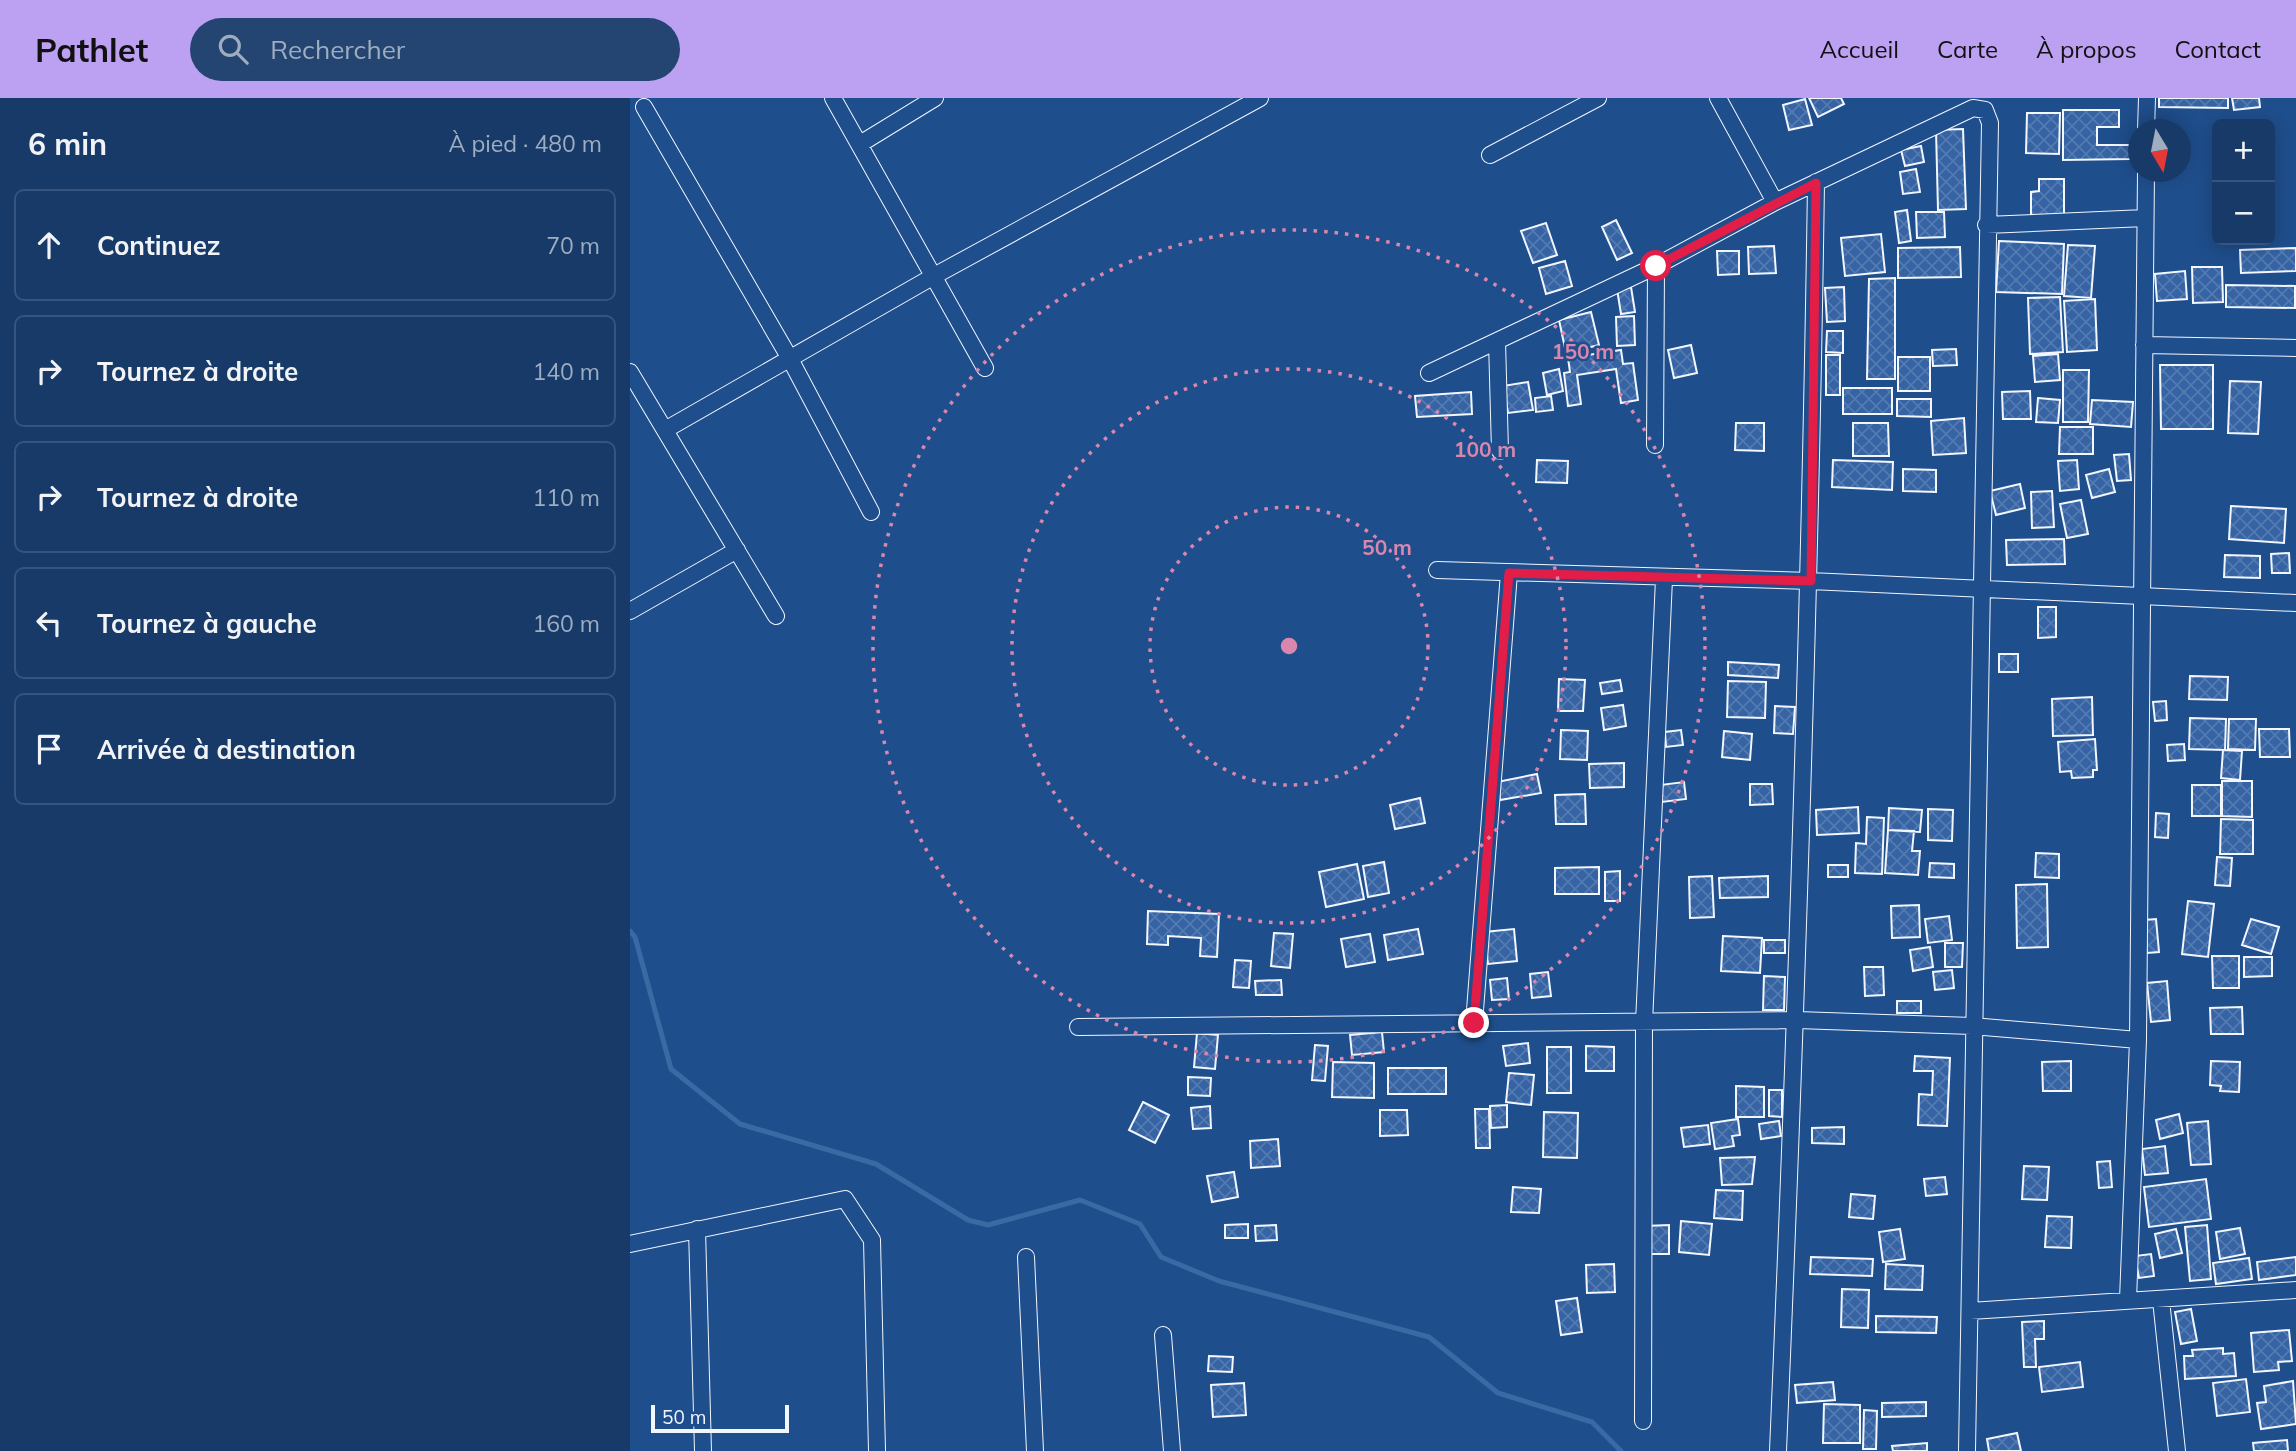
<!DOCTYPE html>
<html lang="fr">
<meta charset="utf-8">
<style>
:root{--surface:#173a69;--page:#244571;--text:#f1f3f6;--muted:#9eadc0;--line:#36547d;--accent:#bca0f2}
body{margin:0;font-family:Mulish,sans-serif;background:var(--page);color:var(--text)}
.controls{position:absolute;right:21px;top:21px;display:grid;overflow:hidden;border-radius:10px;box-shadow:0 4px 18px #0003}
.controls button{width:63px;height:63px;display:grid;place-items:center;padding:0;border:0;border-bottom:2px solid var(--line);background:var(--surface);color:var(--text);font:35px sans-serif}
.compass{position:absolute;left:1498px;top:21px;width:63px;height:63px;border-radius:50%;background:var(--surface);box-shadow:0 4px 18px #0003;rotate:170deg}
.scale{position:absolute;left:21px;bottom:18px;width:138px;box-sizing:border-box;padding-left:7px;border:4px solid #f2f6ff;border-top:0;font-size:19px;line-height:24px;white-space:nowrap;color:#f2f6ff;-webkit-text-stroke:5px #1f4e8c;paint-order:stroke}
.stop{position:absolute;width:21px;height:21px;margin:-16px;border:5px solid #e11d48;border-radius:50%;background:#fff}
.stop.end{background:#e11d48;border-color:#fff;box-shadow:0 2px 7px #0008}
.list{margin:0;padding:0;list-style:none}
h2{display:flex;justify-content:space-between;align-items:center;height:91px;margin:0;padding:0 28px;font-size:30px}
h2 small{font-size:23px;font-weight:400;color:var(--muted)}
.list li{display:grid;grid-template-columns:46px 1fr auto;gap:21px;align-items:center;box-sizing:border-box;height:112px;margin:0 14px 14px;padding:0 14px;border:2px solid var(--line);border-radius:10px}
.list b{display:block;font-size:26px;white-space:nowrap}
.list em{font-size:23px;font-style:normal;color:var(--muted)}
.icon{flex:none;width:38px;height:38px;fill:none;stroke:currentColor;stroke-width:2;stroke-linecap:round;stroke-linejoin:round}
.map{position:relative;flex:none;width:1666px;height:1353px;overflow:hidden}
header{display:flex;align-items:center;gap:42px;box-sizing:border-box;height:98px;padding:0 35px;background:var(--accent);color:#111}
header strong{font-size:33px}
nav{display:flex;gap:38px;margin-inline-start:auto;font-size:24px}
.search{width:490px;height:63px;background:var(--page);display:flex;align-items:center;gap:18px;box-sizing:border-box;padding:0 24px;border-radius:38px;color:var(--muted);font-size:26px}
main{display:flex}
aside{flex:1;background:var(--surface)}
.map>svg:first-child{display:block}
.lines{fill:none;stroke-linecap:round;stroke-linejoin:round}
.stream{stroke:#3b69a3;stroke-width:5}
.building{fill:url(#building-cross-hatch);stroke:#f2f6ff;stroke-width:2}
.minor-casing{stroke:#f2f6ff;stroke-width:18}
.minor{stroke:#1f4e8c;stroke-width:16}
.route{stroke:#e11d48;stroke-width:9}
.ring{fill:none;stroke:#da87ad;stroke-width:3.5;stroke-dasharray:3.5 7}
.centre{fill:#da87ad;stroke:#1f4e8c;stroke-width:3.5}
.ring-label{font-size:21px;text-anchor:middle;font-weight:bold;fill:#da87ad;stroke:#1f4e8c;stroke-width:5;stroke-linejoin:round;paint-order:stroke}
</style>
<header>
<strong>Pathlet</strong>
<div class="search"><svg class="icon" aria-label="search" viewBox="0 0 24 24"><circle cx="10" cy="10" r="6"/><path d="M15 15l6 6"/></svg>Rechercher</div>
<nav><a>Accueil</a><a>Carte</a><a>À propos</a><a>Contact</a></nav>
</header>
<main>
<aside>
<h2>6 min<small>À pied · 480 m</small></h2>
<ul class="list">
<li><svg class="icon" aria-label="ahead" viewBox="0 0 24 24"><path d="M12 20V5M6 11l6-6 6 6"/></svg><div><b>Continuez</b></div><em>70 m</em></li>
<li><svg class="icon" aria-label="right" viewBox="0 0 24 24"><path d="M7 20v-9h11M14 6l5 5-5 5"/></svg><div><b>Tournez à droite</b></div><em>140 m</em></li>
<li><svg class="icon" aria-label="right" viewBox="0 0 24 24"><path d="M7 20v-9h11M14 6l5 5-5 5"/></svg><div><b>Tournez à droite</b></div><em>110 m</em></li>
<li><svg class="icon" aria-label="left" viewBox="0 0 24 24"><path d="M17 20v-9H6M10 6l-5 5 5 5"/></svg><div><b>Tournez à gauche</b></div><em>160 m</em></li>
<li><svg class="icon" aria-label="arrive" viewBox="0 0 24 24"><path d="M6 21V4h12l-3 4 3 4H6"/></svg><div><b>Arrivée à destination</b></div></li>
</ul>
</aside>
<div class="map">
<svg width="1666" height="1353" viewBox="0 0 1666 1353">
<defs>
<pattern id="building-cross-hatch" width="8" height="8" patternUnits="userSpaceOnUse" patternTransform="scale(1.75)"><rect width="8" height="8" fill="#3563a3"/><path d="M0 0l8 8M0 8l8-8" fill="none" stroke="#537ab1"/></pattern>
</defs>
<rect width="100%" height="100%" fill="#1f4e8c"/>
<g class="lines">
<path class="stream" d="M 0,833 L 5,839 L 41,971 L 110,1026 L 246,1066 L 338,1122 L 358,1127 L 450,1102 L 510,1126 L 531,1159 L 589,1183 L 799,1239 L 868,1295 L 962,1324 L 991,1353"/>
</g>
<path class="building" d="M 1179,0 L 1211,0 L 1214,6 L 1188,19 Z
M 1529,0 L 1598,0 L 1598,10 L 1529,9 Z
M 1602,0 L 1629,0 L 1630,9 L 1604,12 Z
M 1175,1 L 1182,27 L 1159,32 L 1153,7 Z
M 1433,12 L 1489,12 L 1489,29 L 1467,29 L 1467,47 L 1500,47 L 1500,61 L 1433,62 Z
M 1397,15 L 1430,15 L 1429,56 L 1396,55 Z
M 1333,31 L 1336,111 L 1308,112 L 1306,32 Z
M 1291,48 L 1294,64 L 1275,68 L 1271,52 Z
M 1286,71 L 1290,94 L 1273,96 L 1270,74 Z
M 1409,81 L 1434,81 L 1434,117 L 1401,117 L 1401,94 L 1409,93 Z
M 1277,112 L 1281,143 L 1269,145 L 1265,114 Z
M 1286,114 L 1314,114 L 1315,139 L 1287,140 Z
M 986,122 L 1002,155 L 987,162 L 972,129 Z
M 916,125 L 927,157 L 903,165 L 891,133 Z
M 1251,136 L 1255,174 L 1215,178 L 1211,140 Z
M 1369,143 L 1434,146 L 1432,196 L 1366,194 Z
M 1438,147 L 1465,148 L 1461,200 L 1434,198 Z
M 1144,148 L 1146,175 L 1119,176 L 1118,149 Z
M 1330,149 L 1331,179 L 1268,180 L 1268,150 Z
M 1666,150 L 1666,173 L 1611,175 L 1610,152 Z
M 1087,153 L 1109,153 L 1109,176 L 1088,177 Z
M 935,163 L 942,188 L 916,196 L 909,170 Z
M 1562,169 L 1592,169 L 1593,204 L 1563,205 Z
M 1555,173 L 1557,201 L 1527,203 L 1525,176 Z
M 1265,180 L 1265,281 L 1237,281 L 1239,181 Z
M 1596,187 L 1665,188 L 1665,210 L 1596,209 Z
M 1001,189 L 1005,214 L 991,216 L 987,191 Z
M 1214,189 L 1215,223 L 1197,224 L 1195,190 Z
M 1430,199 L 1433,254 L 1400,256 L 1398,200 Z
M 1465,201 L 1467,252 L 1437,254 L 1434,203 Z
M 961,214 L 969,247 L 936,255 L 929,222 Z
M 1004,218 L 1005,247 L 987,248 L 986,219 Z
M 1197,233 L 1213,233 L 1213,255 L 1196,254 Z
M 1061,247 L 1067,275 L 1044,280 L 1038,252 Z
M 1326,251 L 1327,267 L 1303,268 L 1302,252 Z
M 991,252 L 993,266 L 1003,265 L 1008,302 L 991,305 L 986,271 L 947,277 L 951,306 L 938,308 L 934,275 L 940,274 L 938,260 Z
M 1428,256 L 1430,282 L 1405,284 L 1403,258 Z
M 1196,257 L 1210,257 L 1210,297 L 1196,297 Z
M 1268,259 L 1300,259 L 1300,293 L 1268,293 Z
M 1530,267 L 1583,267 L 1583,331 L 1531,331 Z
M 929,271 L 933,293 L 917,297 L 913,275 Z
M 1433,272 L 1459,272 L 1458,324 L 1433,324 Z
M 1600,283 L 1631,284 L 1628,336 L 1598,335 Z
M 898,284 L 903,312 L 878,315 L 873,288 Z
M 1213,290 L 1262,290 L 1262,316 L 1213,316 Z
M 1400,293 L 1401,321 L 1373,321 L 1372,294 Z
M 841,294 L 842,316 L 787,319 L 785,298 Z
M 921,298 L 923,312 L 906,314 L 905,300 Z
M 1408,300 L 1430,302 L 1428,325 L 1406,324 Z
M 1267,301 L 1301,301 L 1301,319 L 1267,318 Z
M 1462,302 L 1503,304 L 1501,329 L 1460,326 Z
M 1334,320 L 1336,355 L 1303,357 L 1301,323 Z
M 1106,325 L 1134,325 L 1134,353 L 1105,352 Z
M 1223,325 L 1258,325 L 1259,358 L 1223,358 Z
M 1430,329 L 1463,329 L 1463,356 L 1429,356 Z
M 1499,356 L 1501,382 L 1487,383 L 1484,357 Z
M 907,362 L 938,363 L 937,385 L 906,384 Z
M 1203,362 L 1263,364 L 1262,392 L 1202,389 Z
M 1447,362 L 1449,391 L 1430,393 L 1428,363 Z
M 1273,371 L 1306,372 L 1306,394 L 1273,393 Z
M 1479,371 L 1485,394 L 1462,400 L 1456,377 Z
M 1390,386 L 1395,410 L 1366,417 L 1360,393 Z
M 1422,393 L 1424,429 L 1402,430 L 1401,394 Z
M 1451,402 L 1458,436 L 1437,440 L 1430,406 Z
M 1601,408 L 1656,411 L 1654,445 L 1599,441 Z
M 1434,441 L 1435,466 L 1377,467 L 1376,442 Z
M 1659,455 L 1660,475 L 1642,475 L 1641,456 Z
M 1595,457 L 1630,458 L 1630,480 L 1594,479 Z
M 1408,509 L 1426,509 L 1426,539 L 1408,540 Z
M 1369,556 L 1388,556 L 1388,574 L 1369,574 Z
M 1098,564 L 1149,567 L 1148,580 L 1098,577 Z
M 1560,578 L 1598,579 L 1597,602 L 1559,601 Z
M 929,581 L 955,582 L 953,613 L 928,613 Z
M 990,582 L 992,593 L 972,596 L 970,585 Z
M 1098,583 L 1136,584 L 1135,620 L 1097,619 Z
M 1462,599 L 1463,637 L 1423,638 L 1422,601 Z
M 1536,603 L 1537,622 L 1525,623 L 1523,604 Z
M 993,607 L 996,628 L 974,632 L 971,610 Z
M 1145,608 L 1165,609 L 1163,636 L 1144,635 Z
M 1560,620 L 1596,621 L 1595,652 L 1559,651 Z
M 1599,621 L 1626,621 L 1625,652 L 1598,651 Z
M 1629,631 L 1659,631 L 1660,659 L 1630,659 Z
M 931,632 L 958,633 L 957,662 L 930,661 Z
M 1051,632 L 1053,647 L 1036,649 L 1035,634 Z
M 1094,633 L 1122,636 L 1120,662 L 1092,659 Z
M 1465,641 L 1467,672 L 1463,672 L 1463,679 L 1442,680 L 1441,673 L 1430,674 L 1428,644 Z
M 1554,646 L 1555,662 L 1538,663 L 1537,647 Z
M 1593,652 L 1612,653 L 1610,682 L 1591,680 Z
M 994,665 L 994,689 L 960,690 L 959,666 Z
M 907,676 L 911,695 L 870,702 L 867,684 Z
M 1592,683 L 1622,683 L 1622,719 L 1592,718 Z
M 1054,684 L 1056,701 L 1032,704 L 1030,687 Z
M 1120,686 L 1142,686 L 1143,706 L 1120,707 Z
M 1562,687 L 1591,687 L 1591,718 L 1562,718 Z
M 955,696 L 956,726 L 926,726 L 925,697 Z
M 790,700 L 795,725 L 765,731 L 760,707 Z
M 1228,709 L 1229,735 L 1187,737 L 1186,712 Z
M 1259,710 L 1292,712 L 1290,734 L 1258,732 Z
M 1298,711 L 1323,712 L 1322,743 L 1298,742 Z
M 1526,715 L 1539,716 L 1538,740 L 1525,739 Z
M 1237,719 L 1254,720 L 1252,776 L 1225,775 L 1226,745 L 1236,746 Z
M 1591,721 L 1623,722 L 1623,756 L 1590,756 Z
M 1258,732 L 1284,733 L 1282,753 L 1290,753 L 1288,777 L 1255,775 Z
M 1406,755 L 1429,756 L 1429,780 L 1405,779 Z
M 1587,759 L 1602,760 L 1600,788 L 1585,787 Z
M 754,764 L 759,795 L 738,799 L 733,768 Z
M 1300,765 L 1324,766 L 1324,780 L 1299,779 Z
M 727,766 L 734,801 L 696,809 L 689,774 Z
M 1198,767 L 1218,767 L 1218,779 L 1198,779 Z
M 969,769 L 969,796 L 925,796 L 925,770 Z
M 990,773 L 990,803 L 975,803 L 975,774 Z
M 1082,778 L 1084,819 L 1060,820 L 1059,779 Z
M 1138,778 L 1138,799 L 1090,800 L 1089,780 Z
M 1417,786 L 1418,849 L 1387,850 L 1386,787 Z
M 1558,803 L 1584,806 L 1578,859 L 1552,856 Z
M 1289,807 L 1290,839 L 1262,840 L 1261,808 Z
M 518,813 L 589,816 L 587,859 L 570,858 L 571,840 L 538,838 L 538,847 L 517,846 Z
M 1319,818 L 1322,842 L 1298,845 L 1295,821 Z
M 1526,821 L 1529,854 L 1517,855 L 1514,822 Z
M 1621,821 L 1649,829 L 1641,856 L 1612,847 Z
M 788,831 L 793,856 L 758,862 L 754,837 Z
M 884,831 L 887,863 L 858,866 L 854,834 Z
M 644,835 L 663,836 L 660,870 L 641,868 Z
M 740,836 L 745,864 L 716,869 L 711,841 Z
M 1093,838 L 1132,840 L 1130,875 L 1091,873 Z
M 1134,842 L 1155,842 L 1155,855 L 1134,855 Z
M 1315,845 L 1333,845 L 1332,869 L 1315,869 Z
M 1300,849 L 1303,869 L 1283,873 L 1280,852 Z
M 1582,858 L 1609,858 L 1609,890 L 1583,890 Z
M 1614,859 L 1642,859 L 1642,878 L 1614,879 Z
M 605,862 L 621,863 L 619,890 L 603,889 Z
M 1234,869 L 1253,869 L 1254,897 L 1235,898 Z
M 1322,872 L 1324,890 L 1305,892 L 1303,874 Z
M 918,874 L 921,898 L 902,900 L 900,876 Z
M 1134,878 L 1155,879 L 1154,912 L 1133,912 Z
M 877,880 L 879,901 L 862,902 L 860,882 Z
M 651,882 L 652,897 L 626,897 L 625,883 Z
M 1537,883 L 1540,922 L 1521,924 L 1517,885 Z
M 1267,903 L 1291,903 L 1291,915 L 1267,915 Z
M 1612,909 L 1613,936 L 1581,936 L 1580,910 Z
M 752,934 L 754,954 L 722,957 L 720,937 Z
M 567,935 L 588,937 L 585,971 L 564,969 Z
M 898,945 L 900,965 L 876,968 L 873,948 Z
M 685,947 L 698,948 L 695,983 L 682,982 Z
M 956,948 L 984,949 L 984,973 L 956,973 Z
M 917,949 L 941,949 L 941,995 L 917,995 Z
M 1285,958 L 1320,960 L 1317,1028 L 1288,1027 L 1289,996 L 1302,997 L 1303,973 L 1284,973 Z
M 1441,963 L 1441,993 L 1413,993 L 1412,964 Z
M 1581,963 L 1610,964 L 1609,994 L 1590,993 L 1591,988 L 1580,987 Z
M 703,964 L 744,965 L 744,1000 L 702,999 Z
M 758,970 L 816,970 L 816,996 L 758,996 Z
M 879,975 L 904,977 L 901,1007 L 876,1004 Z
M 558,979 L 581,980 L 580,998 L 558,997 Z
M 1106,988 L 1134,989 L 1134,1019 L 1106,1019 Z
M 1139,992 L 1152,992 L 1152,1019 L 1139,1018 Z
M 513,1004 L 539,1017 L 525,1045 L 499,1032 Z
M 877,1007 L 877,1029 L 861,1030 L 860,1008 Z
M 580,1008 L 581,1030 L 563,1031 L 561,1010 Z
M 845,1011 L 859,1011 L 860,1050 L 846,1050 Z
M 750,1012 L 777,1012 L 778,1037 L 750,1038 Z
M 914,1014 L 948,1015 L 947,1060 L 913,1059 Z
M 1549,1016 L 1553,1035 L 1530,1041 L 1526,1022 Z
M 1108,1021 L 1110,1037 L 1102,1038 L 1104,1048 L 1085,1051 L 1081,1025 Z
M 1149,1023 L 1151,1038 L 1131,1041 L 1129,1026 Z
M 1578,1023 L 1581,1066 L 1561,1067 L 1557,1025 Z
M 1078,1027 L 1080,1046 L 1054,1049 L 1051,1030 Z
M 1214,1029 L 1214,1046 L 1182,1045 L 1182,1030 Z
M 648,1041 L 650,1068 L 621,1070 L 620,1043 Z
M 1535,1048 L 1538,1075 L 1515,1077 L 1512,1051 Z
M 1125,1059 L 1122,1086 L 1092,1087 L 1090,1060 Z
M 1480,1063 L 1482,1089 L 1469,1090 L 1467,1064 Z
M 1394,1068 L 1419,1069 L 1417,1102 L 1392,1101 Z
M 604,1074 L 608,1099 L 582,1104 L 577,1078 Z
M 1315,1079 L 1317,1096 L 1296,1098 L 1294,1081 Z
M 1576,1081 L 1581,1121 L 1519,1129 L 1514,1089 Z
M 883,1089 L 911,1091 L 909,1115 L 881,1114 Z
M 1086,1092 L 1113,1093 L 1112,1122 L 1084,1120 Z
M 1221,1096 L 1245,1098 L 1243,1121 L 1219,1119 Z
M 1417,1118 L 1442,1119 L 1441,1150 L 1415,1149 Z
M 1051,1123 L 1082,1126 L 1079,1157 L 1049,1154 Z
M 618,1126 L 618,1140 L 595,1140 L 595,1127 Z
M 646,1127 L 647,1142 L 626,1143 L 625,1128 Z
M 1039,1127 L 1039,1156 L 1017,1156 L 1015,1128 Z
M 1577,1127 L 1581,1181 L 1560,1183 L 1555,1129 Z
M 1610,1130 L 1615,1156 L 1590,1161 L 1586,1134 Z
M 1270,1131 L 1275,1161 L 1253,1164 L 1249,1134 Z
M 1546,1131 L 1552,1155 L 1530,1160 L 1525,1136 Z
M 1521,1156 L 1524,1178 L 1509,1180 L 1505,1158 Z
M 1181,1159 L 1243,1161 L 1242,1178 L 1180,1176 Z
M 1666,1159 L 1666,1177 L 1629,1182 L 1627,1164 Z
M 1619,1160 L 1622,1181 L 1586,1186 L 1583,1165 Z
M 984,1166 L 985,1194 L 957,1195 L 956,1167 Z
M 1256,1166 L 1293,1168 L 1292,1192 L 1255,1191 Z
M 1212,1191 L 1239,1192 L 1238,1230 L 1211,1229 Z
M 947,1200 L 952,1234 L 931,1237 L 926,1203 Z
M 1561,1211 L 1567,1243 L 1551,1246 L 1545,1214 Z
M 1246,1218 L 1307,1219 L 1306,1235 L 1246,1234 Z
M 1414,1223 L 1414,1241 L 1405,1241 L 1406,1269 L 1394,1269 L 1392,1224 Z
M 1659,1232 L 1662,1263 L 1648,1264 L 1649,1272 L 1624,1274 L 1621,1235 Z
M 1593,1250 L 1593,1256 L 1604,1255 L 1606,1278 L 1555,1281 L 1554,1258 L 1563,1258 L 1562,1252 Z
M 579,1258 L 603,1259 L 602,1274 L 578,1273 Z
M 1450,1264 L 1453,1289 L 1412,1294 L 1409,1269 Z
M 1616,1281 L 1620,1314 L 1587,1318 L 1583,1285 Z
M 1663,1283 L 1666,1326 L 1631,1331 L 1627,1305 L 1636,1304 L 1634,1288 Z
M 1203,1284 L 1205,1302 L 1167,1305 L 1165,1287 Z
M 614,1285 L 616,1317 L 583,1319 L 581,1287 Z
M 1296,1304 L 1296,1318 L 1252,1319 L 1252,1305 Z
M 1194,1306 L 1230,1307 L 1230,1345 L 1193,1345 Z
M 1234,1312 L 1247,1313 L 1246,1351 L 1233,1351 Z
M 1387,1335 L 1391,1353 L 1359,1353 L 1357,1341 Z
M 1657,1342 L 1658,1353 L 1624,1353 L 1623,1345 Z
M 1297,1345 L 1297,1353 L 1263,1353 L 1262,1348 Z"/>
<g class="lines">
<g class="minor-casing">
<path id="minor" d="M 203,0 L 355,270
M 1088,0 L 1145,104
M 14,9 L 159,259 L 241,414
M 1516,32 L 1517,0
M 230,46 L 305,0
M 860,57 L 968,0
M 1356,127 L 1515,120
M 867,243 L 870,353
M 1514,247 L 1666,250
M 0,274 L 146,518
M 799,275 L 1026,168 L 1145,104 L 1343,10 L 1355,12 L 1360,25 L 1337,1353
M 35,332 L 304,178 L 630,0
M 1025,347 L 1026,168
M 807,472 L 1180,483 L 1666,505
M 0,513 L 107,452
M 844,925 L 879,475
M 448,929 L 1167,922 L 1342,928 L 1508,942
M 67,1131 L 73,1353
M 0,1146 L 215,1101 L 242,1142 L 247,1353
M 396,1159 L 405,1353
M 1498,1202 L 1508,942 L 1516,74
M 1531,1202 L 1547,1353
M 1340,1213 L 1666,1192
M 533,1237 L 542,1353
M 1013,1323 L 1014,925 L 1034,481
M 1148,1353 C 1166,930 1180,508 1186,84"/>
</g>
<use href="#minor" class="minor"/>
</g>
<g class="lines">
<path class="route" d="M 844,925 L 879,475 L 1181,483 L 1186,85 L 1026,168"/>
</g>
<g class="ring">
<circle cx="659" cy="548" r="139"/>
<circle cx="659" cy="548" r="277"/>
<circle cx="659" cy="548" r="416"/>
</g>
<circle cx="659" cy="548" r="10" class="centre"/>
<g class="ring-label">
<text x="953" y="261">150 m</text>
<text x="855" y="359">100 m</text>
<text x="757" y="457">50 m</text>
</g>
</svg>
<div class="controls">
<button>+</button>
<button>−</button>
</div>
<svg class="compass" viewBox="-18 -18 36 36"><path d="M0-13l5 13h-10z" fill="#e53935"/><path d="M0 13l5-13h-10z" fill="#9eadc0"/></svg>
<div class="scale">50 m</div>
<div class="stop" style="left:1026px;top:168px"></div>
<div class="stop end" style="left:844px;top:925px"></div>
</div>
</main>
